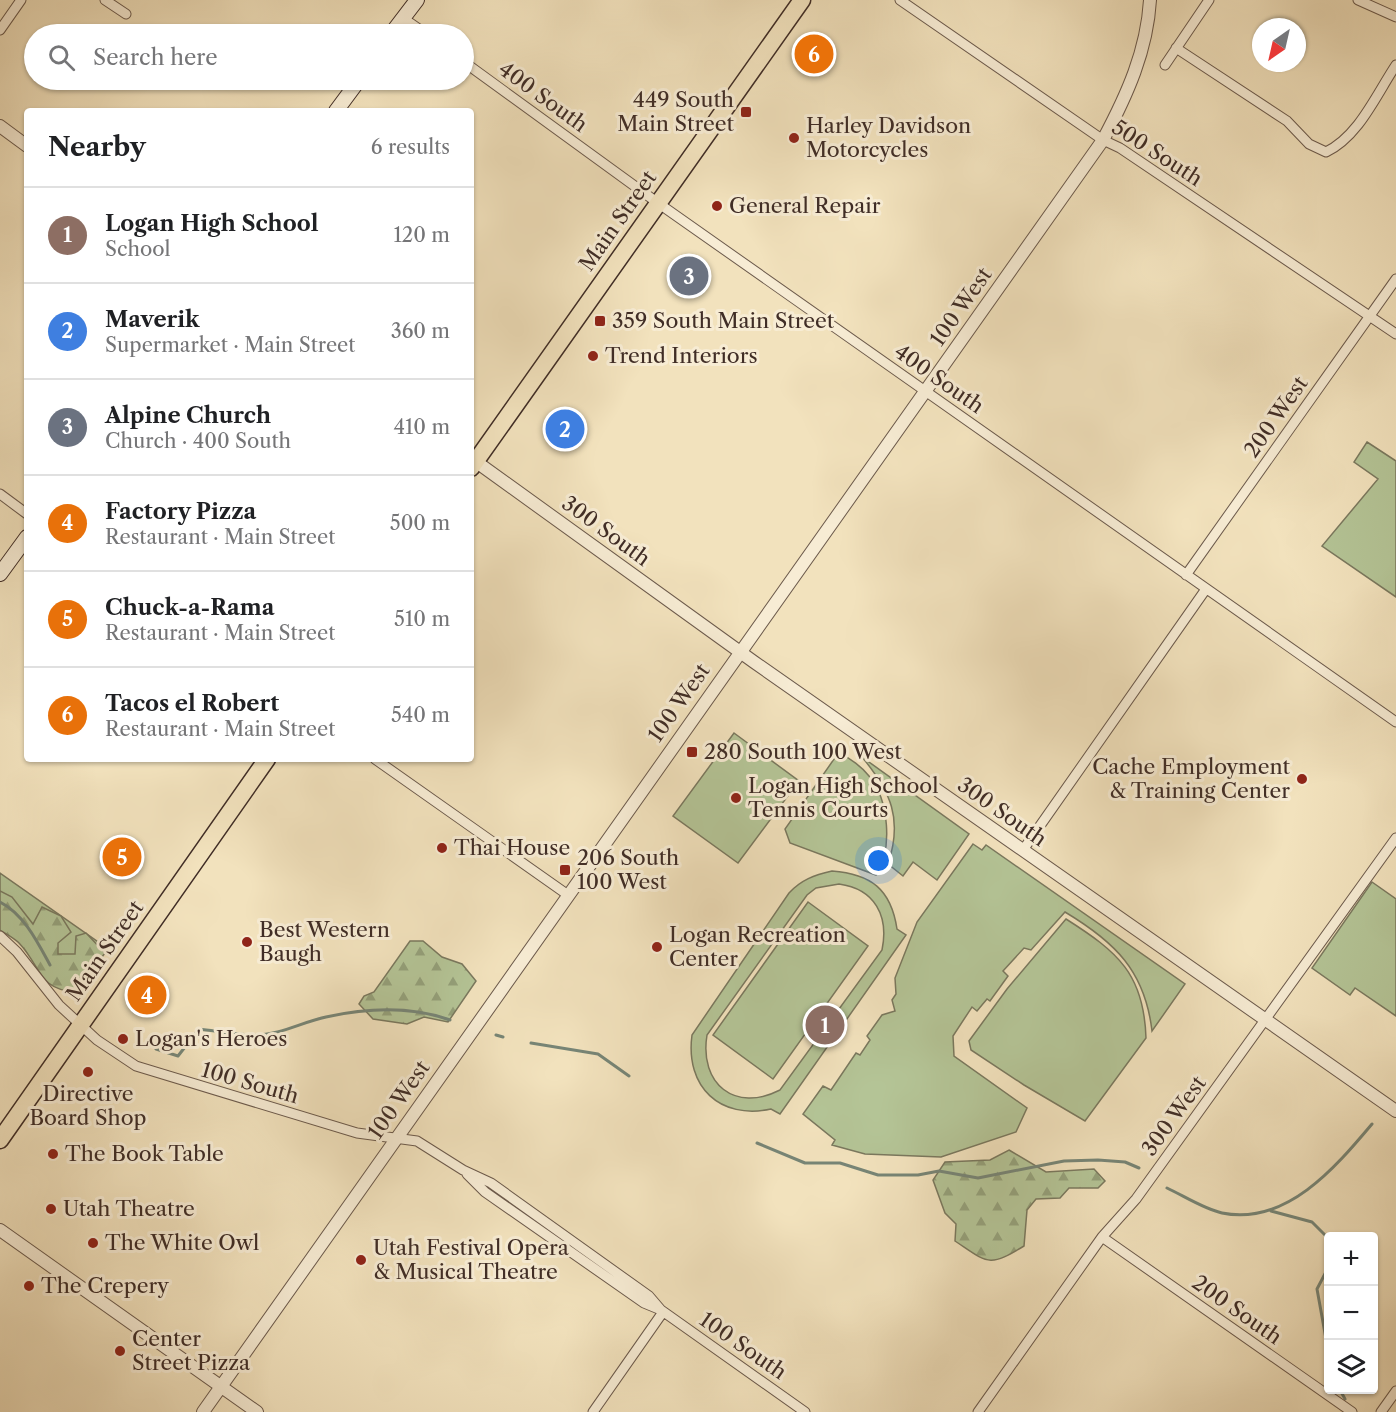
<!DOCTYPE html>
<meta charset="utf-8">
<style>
:root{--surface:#fff;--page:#f2f2f2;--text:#202124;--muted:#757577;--line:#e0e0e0;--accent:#8f2418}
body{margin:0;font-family:"Libre Caslon Text",serif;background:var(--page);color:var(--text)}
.controls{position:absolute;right:18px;bottom:18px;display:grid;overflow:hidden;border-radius:6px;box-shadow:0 2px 4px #0004}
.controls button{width:54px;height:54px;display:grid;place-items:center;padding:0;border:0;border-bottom:2px solid var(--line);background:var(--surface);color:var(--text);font:30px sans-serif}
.compass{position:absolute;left:1252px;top:18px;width:54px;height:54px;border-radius:50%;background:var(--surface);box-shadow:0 2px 4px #0004;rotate:214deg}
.you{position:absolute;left:879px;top:861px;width:21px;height:21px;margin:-15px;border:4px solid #fff;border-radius:50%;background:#1a73e8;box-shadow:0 0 0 9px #1a73e833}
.badge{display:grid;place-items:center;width:39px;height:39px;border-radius:50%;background:var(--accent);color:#fff;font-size:20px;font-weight:700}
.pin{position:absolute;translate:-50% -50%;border:3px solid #fff;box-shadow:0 2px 6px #0006}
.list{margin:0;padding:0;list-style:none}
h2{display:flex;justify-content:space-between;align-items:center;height:78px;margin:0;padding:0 24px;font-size:26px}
h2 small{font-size:20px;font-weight:400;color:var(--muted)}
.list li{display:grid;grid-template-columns:39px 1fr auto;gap:18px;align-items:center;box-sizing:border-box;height:96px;padding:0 24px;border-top:2px solid var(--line)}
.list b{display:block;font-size:22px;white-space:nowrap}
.list p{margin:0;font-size:20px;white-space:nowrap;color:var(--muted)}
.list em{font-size:20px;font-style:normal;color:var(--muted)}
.icon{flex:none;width:33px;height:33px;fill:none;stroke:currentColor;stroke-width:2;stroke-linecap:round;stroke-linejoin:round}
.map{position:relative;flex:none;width:1396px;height:1412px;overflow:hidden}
.search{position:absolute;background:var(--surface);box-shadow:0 2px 4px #0004;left:24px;top:24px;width:450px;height:66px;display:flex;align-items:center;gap:15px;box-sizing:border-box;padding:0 21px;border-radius:33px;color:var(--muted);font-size:22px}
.panel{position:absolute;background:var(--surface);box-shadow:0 2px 4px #0004;left:24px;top:108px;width:450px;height:654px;border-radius:6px}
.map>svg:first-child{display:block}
.green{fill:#b4c496;stroke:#7a785e;stroke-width:1.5;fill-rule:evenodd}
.forest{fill:url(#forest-firs);stroke:#7a785e;stroke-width:1.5}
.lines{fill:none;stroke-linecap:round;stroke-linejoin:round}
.stream{stroke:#778576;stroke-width:3}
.minor-casing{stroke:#6c5a4c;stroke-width:11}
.tertiary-casing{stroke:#6c5a4c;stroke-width:14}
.secondary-casing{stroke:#402d26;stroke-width:16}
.trunk-casing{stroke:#402d26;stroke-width:19}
.minor{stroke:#f7ecd4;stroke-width:9}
.tertiary{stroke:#f7ecd4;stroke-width:12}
.secondary{stroke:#f7ecd4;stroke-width:14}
.trunk{stroke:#f2e2bd;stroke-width:16}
.poi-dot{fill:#8f2418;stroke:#f7ecd4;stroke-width:2}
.labels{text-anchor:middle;stroke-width:6;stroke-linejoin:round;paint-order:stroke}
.street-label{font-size:21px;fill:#402d26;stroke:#f7ecd4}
.poi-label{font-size:21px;fill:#402d26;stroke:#f7ecd4;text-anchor:start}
</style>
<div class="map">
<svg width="1396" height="1412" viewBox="0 0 1396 1412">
<defs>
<pattern id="forest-firs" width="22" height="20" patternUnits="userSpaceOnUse" patternTransform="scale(1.5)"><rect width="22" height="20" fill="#b4c496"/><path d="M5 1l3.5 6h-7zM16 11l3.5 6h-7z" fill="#94a07a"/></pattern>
</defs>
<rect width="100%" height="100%" fill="#f2e2bd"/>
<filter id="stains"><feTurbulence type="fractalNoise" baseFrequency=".00333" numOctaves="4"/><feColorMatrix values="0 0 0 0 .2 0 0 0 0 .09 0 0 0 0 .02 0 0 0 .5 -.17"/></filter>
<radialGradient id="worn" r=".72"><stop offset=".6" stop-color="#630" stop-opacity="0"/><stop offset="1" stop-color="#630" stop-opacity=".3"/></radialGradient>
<path class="green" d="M 1367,442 L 1396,461 L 1396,597 L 1322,546 L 1378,479 L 1354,462 Z
M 734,733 L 799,781 L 738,863 L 673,816 Z
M 839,752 C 850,759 860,765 869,776 C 889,800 893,849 876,875 L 790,843 L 785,829 Z
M 862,757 L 969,834 L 937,880 L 913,862 L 903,876 L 888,864 C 903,819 891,792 862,757 Z
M 973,844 L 982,850 L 986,845 L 1185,984 L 1152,1031 C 1145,971 1115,942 1065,912 L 1031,950 L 1024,948 L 1003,971 L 1008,976 L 990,1001 L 987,999 L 977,1011 L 972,1007 L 953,1036 L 954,1056 L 1027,1108 L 1016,1132 L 941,1157 L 865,1154 L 832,1145 L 835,1140 L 803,1114 L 823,1086 L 831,1090 L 856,1053 L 860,1055 L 870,1040 L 867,1036 L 882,1015 L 895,1011 L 892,1000 L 896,994 L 895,978 L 917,922 Z
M 832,871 C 871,874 891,889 897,929 L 906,935 L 780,1114 L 771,1109 C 720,1120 685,1087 692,1035 L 789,893 C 801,880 814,875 832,871 ZM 839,884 C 875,889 889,916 882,950 L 780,1090 C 735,1113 699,1084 707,1035 L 807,895 L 816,888 Z
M 0,873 L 101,944 L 69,988 L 0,923 Z
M 1372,882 L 1396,899 L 1396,1016 L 1355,988 L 1350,995 L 1312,968 Z
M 808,902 L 868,946 L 773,1079 L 713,1035 Z
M 1066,919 C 1118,952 1144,974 1146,1038 L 1085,1121 L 1024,1085 L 971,1050 L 969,1041 L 1007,989 Z"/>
<path class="forest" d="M 0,891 L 12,897 L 33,924 L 42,907 L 61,916 L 71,932 L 58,943 L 58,954 L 75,954 L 76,936 L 86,933 L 105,953 L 76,992 C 38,990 41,966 19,943 C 14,938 6,934 0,930 Z
M 410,941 L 423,941 L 442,957 L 462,964 L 476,981 L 448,1022 L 424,1017 L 407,1024 L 373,1019 L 359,1004 L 364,996 L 374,992 Z
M 1009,1150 L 1046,1172 L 1094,1169 L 1105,1181 L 1098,1188 L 1069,1188 L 1060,1198 L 1036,1199 L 1027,1210 L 1024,1246 C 988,1268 988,1263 955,1241 L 956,1224 L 945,1213 L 933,1180 L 945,1162 L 990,1160 Z"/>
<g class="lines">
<path class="stream" d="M 0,902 C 24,914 38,943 50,965
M 496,1035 L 503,1037
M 531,1043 L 598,1054 L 629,1076
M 156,1049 L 178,1056 L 199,1029 C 217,1031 236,1035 255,1035 C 280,1035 302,1022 326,1017 C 367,1008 411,1006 450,1020
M 757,1143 L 805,1163 L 840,1163 L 878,1175 L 918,1175 L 939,1171 L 978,1178 L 1064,1161 L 1098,1160 L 1125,1162 L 1139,1168
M 1167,1188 C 1184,1196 1204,1209 1222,1213 C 1286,1226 1335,1168 1372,1124
M 1271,1211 L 1312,1222 L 1328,1238
M 1328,1268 L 1317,1289 L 1328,1350
M 1340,1390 L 1345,1399"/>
<g class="minor-casing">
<path id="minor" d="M 105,0 L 126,14
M 900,0 L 1103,140 L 1120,148 L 1396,334
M 1358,0 L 1396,17
M 403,18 L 426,34
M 0,30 L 21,0
M 1176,48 L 1287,121 L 1309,144 L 1326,152 C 1359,136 1376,95 1396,65
M 464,62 L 658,203 L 1396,722
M 1165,65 L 1209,0
M 0,494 L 27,514
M 1186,575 L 1396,279
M 375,759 L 568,895
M 1023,850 L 1206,589
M 0,936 L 17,952 L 59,1005 L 97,1040 L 136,1066 L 357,1133 L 417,1141 L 463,1170 L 491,1183 L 649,1296 L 661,1310
M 467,1174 L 485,1192 L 644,1303 L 661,1310 L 805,1412
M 1102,1237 L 1352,1412
M 593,1412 L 663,1312
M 978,1412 L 1102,1237 L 1136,1199 L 1396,838
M 1381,1412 L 1396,1391"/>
</g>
<g class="tertiary-casing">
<path id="tertiary" d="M 0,126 L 27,146
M 471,458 L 754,662 L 1396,1111
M 0,1230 L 257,1412
M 203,1412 L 1103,140 C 1127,95 1147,51 1150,0"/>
</g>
<g class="secondary-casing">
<path id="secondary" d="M 391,34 L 417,0
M 336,111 L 359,80
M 0,574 L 27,537"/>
</g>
<g class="trunk-casing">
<path id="trunk" d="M 471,468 L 802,0
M 0,1140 L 267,759"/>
</g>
<use href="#minor" class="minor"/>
<use href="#tertiary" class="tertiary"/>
<use href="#secondary" class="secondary"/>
<use href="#trunk" class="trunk"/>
</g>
<g class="poi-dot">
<rect x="740" y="106" width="12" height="12" rx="3"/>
<circle cx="794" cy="138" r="6"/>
<circle cx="717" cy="206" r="6"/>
<rect x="594" y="315" width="12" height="12" rx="3"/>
<circle cx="593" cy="356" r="6"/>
<rect x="686" y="746" width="12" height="12" rx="3"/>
<circle cx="1302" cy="779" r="6"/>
<circle cx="736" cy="798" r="6"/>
<circle cx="442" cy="848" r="6"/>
<rect x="559" y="864" width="12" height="12" rx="3"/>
<circle cx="247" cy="942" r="6"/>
<circle cx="657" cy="947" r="6"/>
<circle cx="123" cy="1039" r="6"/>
<circle cx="88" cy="1072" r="6"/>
<circle cx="53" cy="1154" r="6"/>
<circle cx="51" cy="1209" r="6"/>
<circle cx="93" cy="1243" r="6"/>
<circle cx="361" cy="1260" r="6"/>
<circle cx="29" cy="1286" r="6"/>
<circle cx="120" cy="1351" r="6"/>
</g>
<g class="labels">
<g class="street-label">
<text transform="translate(543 97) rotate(36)" y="7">400 South</text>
<text transform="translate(1157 153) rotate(33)" y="7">500 South</text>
<text transform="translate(618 221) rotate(-55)" y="7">Main Street</text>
<text transform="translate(961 307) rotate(-55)" y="7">100 West</text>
<text transform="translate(939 379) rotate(35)" y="7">400 South</text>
<text transform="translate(1276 417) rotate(-55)" y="7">200 West</text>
<text transform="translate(606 531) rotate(36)" y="7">300 South</text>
<text transform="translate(679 703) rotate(-55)" y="7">100 West</text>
<text transform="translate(1002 812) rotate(35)" y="7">300 South</text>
<text transform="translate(105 951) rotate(-55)" y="7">Main Street</text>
<text transform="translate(250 1083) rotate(16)" y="7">100 South</text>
<text transform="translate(399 1100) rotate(-55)" y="7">100 West</text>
<text transform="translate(1174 1116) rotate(-54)" y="7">300 West</text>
<text transform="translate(1237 1310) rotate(35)" y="7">200 South</text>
<text transform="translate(743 1346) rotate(35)" y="7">100 South</text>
</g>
<g class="poi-label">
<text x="734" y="107" text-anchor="end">449 South<tspan x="734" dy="24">Main Street</tspan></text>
<text x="806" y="133">Harley Davidson<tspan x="806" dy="24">Motorcycles</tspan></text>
<text x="729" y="213">General Repair</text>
<text x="612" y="328">359 South Main Street</text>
<text x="605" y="363">Trend Interiors</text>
<text x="704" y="759">280 South 100 West</text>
<text x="1290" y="774" text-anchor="end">Cache Employment<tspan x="1290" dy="24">&amp; Training Center</tspan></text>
<text x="748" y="793">Logan High School<tspan x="748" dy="24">Tennis Courts</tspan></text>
<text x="454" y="855">Thai House</text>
<text x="577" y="865">206 South<tspan x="577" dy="24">100 West</tspan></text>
<text x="259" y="937">Best Western<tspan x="259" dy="24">Baugh</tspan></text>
<text x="669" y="942">Logan Recreation<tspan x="669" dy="24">Center</tspan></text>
<text x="135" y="1046">Logan's Heroes</text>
<text x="88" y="1101" text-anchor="middle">Directive<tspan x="88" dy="24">Board Shop</tspan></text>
<text x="65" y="1161">The Book Table</text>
<text x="63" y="1216">Utah Theatre</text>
<text x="105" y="1250">The White Owl</text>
<text x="373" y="1255">Utah Festival Opera<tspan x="373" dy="24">&amp; Musical Theatre</tspan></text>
<text x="41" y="1293">The Crepery</text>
<text x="132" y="1346">Center<tspan x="132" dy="24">Street Pizza</tspan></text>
</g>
</g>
<rect width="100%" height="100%" filter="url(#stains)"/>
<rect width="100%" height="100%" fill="url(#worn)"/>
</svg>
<div class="controls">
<button>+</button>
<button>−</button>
<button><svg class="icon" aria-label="layers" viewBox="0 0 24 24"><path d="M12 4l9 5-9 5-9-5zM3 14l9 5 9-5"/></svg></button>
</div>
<svg class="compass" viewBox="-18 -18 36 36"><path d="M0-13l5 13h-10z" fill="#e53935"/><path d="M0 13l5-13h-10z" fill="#757577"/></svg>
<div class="you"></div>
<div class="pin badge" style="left:825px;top:1025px;background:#8d6e63">1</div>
<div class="pin badge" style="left:565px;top:429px;background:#3f7fe0">2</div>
<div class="pin badge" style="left:689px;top:276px;background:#6b7280">3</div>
<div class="pin badge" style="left:147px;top:995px;background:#e8710a">4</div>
<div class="pin badge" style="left:122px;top:857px;background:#e8710a">5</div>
<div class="pin badge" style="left:814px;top:54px;background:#e8710a">6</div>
<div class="search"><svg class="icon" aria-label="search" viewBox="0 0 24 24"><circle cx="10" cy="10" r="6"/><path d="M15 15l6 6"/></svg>Search here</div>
<section class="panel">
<h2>Nearby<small>6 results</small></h2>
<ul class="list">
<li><span class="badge" style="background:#8d6e63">1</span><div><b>Logan High School</b><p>School</p></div><em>120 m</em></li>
<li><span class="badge" style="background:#3f7fe0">2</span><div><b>Maverik</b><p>Supermarket · Main Street</p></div><em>360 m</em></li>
<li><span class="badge" style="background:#6b7280">3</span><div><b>Alpine Church</b><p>Church · 400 South</p></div><em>410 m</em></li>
<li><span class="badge" style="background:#e8710a">4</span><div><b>Factory Pizza</b><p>Restaurant · Main Street</p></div><em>500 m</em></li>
<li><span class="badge" style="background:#e8710a">5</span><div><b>Chuck-a-Rama</b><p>Restaurant · Main Street</p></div><em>510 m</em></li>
<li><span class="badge" style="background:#e8710a">6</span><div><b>Tacos el Robert</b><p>Restaurant · Main Street</p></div><em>540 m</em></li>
</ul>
</section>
</div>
